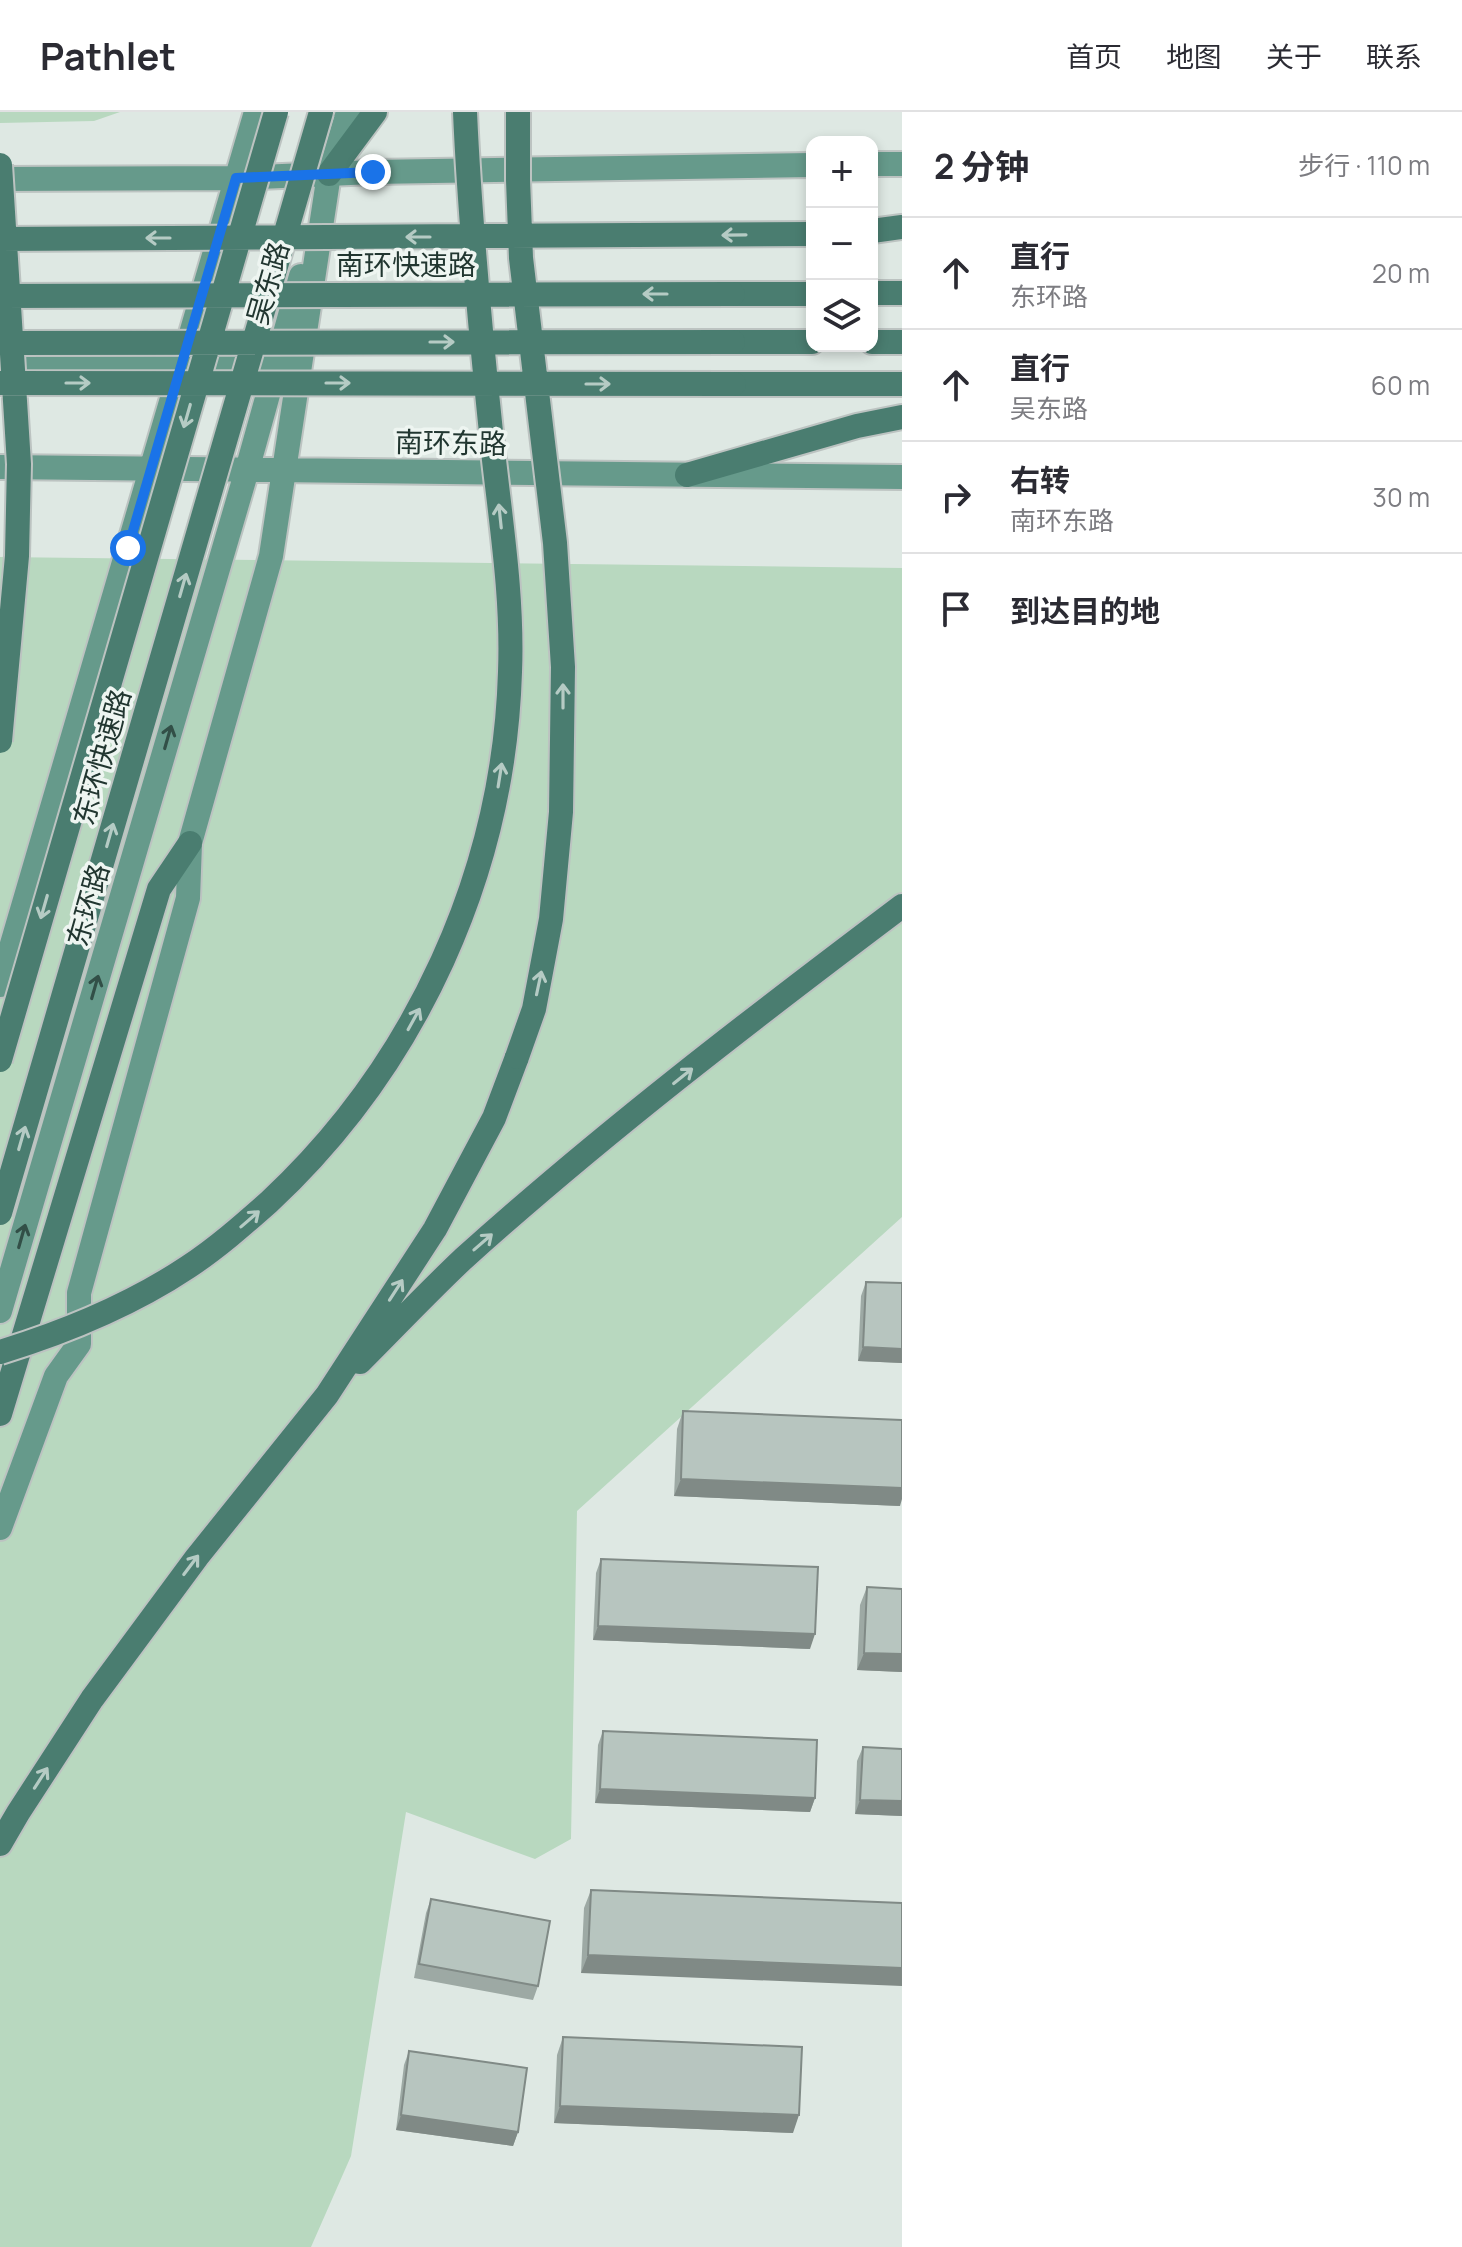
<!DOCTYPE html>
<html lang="zh">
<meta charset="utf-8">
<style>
:root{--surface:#fff;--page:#f7f7f7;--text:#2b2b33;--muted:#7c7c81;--line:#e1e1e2}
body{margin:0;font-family:Manrope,"Noto Sans SC",sans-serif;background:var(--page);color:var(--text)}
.controls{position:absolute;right:24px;top:24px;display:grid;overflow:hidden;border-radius:16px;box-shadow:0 4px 12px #0003}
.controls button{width:72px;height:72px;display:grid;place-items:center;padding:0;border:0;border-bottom:2px solid var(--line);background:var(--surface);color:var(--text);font:40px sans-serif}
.stop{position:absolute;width:24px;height:24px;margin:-18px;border:6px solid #1a73e8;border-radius:50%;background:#fff}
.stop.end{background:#1a73e8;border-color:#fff;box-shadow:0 2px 8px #0008}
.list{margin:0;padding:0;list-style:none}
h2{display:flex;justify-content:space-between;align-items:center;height:104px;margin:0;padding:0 32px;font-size:34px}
h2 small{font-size:26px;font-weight:400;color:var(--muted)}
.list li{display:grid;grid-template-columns:52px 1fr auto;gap:24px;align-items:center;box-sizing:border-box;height:112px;padding:0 32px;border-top:2px solid var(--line)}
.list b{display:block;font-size:30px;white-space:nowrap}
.list p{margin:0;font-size:26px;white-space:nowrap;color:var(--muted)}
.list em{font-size:26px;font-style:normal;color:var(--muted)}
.icon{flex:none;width:44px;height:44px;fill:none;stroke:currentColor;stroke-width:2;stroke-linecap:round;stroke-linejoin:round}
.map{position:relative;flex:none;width:902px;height:2135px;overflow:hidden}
header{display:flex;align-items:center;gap:48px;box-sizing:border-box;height:112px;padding:0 40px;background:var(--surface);border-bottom:2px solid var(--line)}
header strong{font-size:38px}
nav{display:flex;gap:44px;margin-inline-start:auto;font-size:28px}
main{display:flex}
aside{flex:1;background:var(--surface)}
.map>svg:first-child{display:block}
.green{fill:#b8d8bf}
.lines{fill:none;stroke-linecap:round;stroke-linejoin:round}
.primary-casing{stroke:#bcc3c1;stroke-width:28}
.trunk-casing{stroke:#bcc3c1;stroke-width:28}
.primary{stroke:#669a8b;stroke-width:24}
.trunk{stroke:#4a7d70;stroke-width:24}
.trunk-bridge-casing{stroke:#bcc3c1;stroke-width:28;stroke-linecap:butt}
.trunk-bridge{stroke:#4a7d70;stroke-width:24}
.wall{fill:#9da9a4}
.shaded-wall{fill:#808a86}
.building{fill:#b7c5bf;stroke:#808a86;stroke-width:2}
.oneway{stroke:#b5cbc4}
.oneway2{stroke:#324f47}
.route{stroke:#1a73e8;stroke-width:10}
.labels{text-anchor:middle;stroke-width:7;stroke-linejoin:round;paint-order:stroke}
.street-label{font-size:28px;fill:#213630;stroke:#eef5f1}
</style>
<header>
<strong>Pathlet</strong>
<nav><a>首页</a><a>地图</a><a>关于</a><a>联系</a></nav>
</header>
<main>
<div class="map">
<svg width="902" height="2135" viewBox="0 0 902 2135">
<rect width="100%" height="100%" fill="#dee8e3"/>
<path class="green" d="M 0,0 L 120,0 L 94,9 L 0,11 Z
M 0,445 L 902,456 L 902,1105 L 577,1399 L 571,1727 L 535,1747 L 406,1700 L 351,2044 L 311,2135 L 0,2135 Z"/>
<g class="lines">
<g class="primary-casing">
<path id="primary" d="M 872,52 L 902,52
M 330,60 L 348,0
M 0,67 L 236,66 L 373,60 L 812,53
M 0,252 L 266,252
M 0,355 L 902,365
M 0,873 L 256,0
M 0,1199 L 247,358 L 301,164
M 0,1416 L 56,1264 L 79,1232 L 79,1181 L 188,786 L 190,731 L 271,444 L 329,62"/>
</g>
<g class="trunk-casing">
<path id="trunk" d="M 329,62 L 375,0
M 872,119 L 902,115
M 872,181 L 902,181
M 733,182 L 812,182
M 733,230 L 812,230
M 872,230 L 902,230
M 734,272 L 902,272
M 687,363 L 857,314 L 902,305
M 360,1250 C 394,1216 428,1180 463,1147 C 603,1021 752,907 902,794
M 0,1302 L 159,777 L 190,731
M 0,1732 L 18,1701 L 92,1587 L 197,1445 L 327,1283 L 435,1117 L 494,1006 L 517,945"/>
</g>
<use href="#primary" class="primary"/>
<use href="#trunk" class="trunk"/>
<g class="trunk-bridge-casing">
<path id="trunk-bridge" d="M 0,53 L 19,352 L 17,444 L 0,629
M 0,127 L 812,122
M 0,184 L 733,182
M 0,231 L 733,230
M 0,271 L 734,272
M 517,945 L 534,897 L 551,807 L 561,700 L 563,555 L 555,431 L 521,146 L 518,68 L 518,0
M 0,948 L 276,0
M 0,1101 L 321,0
M 0,1240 C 65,1220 131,1193 188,1155 C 217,1136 243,1113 269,1090 C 416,953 504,761 510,560 C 513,486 501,412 493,339 C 481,226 470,114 465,0"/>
</g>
<use href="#trunk-bridge" class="trunk-bridge"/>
</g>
<path class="wall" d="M 866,1170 L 902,1171 L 902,1251 L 858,1249 L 861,1184 Z
M 683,1299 L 900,1394 L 674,1384 L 677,1317 Z
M 601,1447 L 810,1537 L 593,1528 L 596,1461 Z
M 867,1475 L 902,1477 L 902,1560 L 857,1558 L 860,1493 Z
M 603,1619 L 815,1686 L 810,1700 L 595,1691 L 598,1633 Z
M 863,1635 L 902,1637 L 902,1704 L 855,1702 L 857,1649 Z
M 591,1778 L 902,1791 L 581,1861 L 584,1796 Z
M 431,1787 L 538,1874 L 533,1888 L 414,1866 L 426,1801 Z
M 563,1925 L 793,2021 L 554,2011 L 557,1943 Z
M 409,1939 L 518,2020 L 513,2034 L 396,2018 L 404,1953 Z"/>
<path class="shaded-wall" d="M 863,1235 L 902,1237 L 902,1251 L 858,1249 Z
M 681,1367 L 902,1376 L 902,1387 L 900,1394 L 674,1384 Z
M 598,1514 L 815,1522 L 810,1537 L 593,1528 Z
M 864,1541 L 902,1542 L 902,1560 L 857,1558 Z
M 600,1677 L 815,1686 L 810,1700 L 595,1691 Z
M 860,1688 L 902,1689 L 902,1704 L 855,1702 Z
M 588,1843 L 902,1856 L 902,1874 L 581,1861 Z
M 560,1994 L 799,2003 L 793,2021 L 554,2011 Z
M 401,2003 L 518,2020 L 513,2034 L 396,2018 Z"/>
<path class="building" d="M 866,1170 L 902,1171 L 902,1237 L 863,1235 Z
M 683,1299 L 902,1308 L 902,1376 L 681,1367 Z
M 601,1447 L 818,1455 L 815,1522 L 598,1514 Z
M 867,1475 L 902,1477 L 902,1542 L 864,1541 Z
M 603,1619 L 817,1628 L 815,1686 L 600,1677 Z
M 863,1635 L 902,1637 L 902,1689 L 860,1688 Z
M 591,1778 L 902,1791 L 902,1856 L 588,1843 Z
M 431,1787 L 550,1809 L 538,1874 L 419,1852 Z
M 563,1925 L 802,1935 L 799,2003 L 560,1994 Z
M 409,1939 L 527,1956 L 518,2020 L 401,2003 Z"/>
<defs><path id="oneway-shaft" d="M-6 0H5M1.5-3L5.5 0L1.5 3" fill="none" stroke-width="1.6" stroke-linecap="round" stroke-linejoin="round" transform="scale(2)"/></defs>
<g class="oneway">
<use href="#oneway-shaft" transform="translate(734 123) rotate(179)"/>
<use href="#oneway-shaft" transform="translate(418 125) rotate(180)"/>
<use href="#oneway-shaft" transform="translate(158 126) rotate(180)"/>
<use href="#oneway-shaft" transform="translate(655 182) rotate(180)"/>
<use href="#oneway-shaft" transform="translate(442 230)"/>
<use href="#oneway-shaft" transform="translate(78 271)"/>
<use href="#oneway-shaft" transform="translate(338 271)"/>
<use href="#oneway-shaft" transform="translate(598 272)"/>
<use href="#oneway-shaft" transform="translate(187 304) rotate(106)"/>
<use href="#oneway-shaft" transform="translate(500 404) rotate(-96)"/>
<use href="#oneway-shaft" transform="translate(183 473) rotate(-74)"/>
<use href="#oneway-shaft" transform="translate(563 584) rotate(-90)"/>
<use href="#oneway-shaft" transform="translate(500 663) rotate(-81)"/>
<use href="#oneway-shaft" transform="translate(110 723) rotate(-74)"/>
<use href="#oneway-shaft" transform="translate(44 795) rotate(106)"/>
<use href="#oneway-shaft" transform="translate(539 871) rotate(-78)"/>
<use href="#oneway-shaft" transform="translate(414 907) rotate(-61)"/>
<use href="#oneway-shaft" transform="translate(683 964) rotate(-39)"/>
<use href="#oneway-shaft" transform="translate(22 1026) rotate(-74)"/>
<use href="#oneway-shaft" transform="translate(250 1107) rotate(-41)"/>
<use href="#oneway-shaft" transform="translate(483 1130) rotate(-41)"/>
<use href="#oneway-shaft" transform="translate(396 1178) rotate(-57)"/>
<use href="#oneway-shaft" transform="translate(191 1453) rotate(-53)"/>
<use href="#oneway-shaft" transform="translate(41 1666) rotate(-57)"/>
</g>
<g class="oneway2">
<use href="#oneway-shaft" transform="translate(168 625) rotate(-74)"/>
<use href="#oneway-shaft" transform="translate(95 875) rotate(-74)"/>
<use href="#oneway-shaft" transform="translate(22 1124) rotate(-74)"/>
</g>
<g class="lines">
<path class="route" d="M 128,436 L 236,66 L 373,60"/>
</g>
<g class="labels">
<g class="street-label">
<text x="406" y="163">南环快速路</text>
<text transform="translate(268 171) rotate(-74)" y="10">吴东路</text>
<text transform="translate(451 331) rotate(1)" y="10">南环东路</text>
<text transform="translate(102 645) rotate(-74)" y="10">东环快速路</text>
<text transform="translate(88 793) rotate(-74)" y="10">东环路</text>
</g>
</g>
</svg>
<div class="controls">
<button>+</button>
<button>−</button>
<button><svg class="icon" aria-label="layers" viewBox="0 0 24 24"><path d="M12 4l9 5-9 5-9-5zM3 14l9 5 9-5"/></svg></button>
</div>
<div class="stop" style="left:128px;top:436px"></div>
<div class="stop end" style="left:373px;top:60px"></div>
</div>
<aside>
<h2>2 分钟<small>步行 · 110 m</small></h2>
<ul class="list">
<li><svg class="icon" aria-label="ahead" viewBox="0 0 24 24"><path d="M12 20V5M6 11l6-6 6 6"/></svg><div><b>直行</b><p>东环路</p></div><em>20 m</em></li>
<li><svg class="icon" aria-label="ahead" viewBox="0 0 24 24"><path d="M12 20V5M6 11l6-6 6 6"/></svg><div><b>直行</b><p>吴东路</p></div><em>60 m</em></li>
<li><svg class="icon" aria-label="right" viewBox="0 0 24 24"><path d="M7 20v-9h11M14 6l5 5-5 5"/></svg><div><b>右转</b><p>南环东路</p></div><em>30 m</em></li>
<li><svg class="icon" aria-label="arrive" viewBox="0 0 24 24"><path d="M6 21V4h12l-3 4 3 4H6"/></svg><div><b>到达目的地</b></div></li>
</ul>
</aside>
</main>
